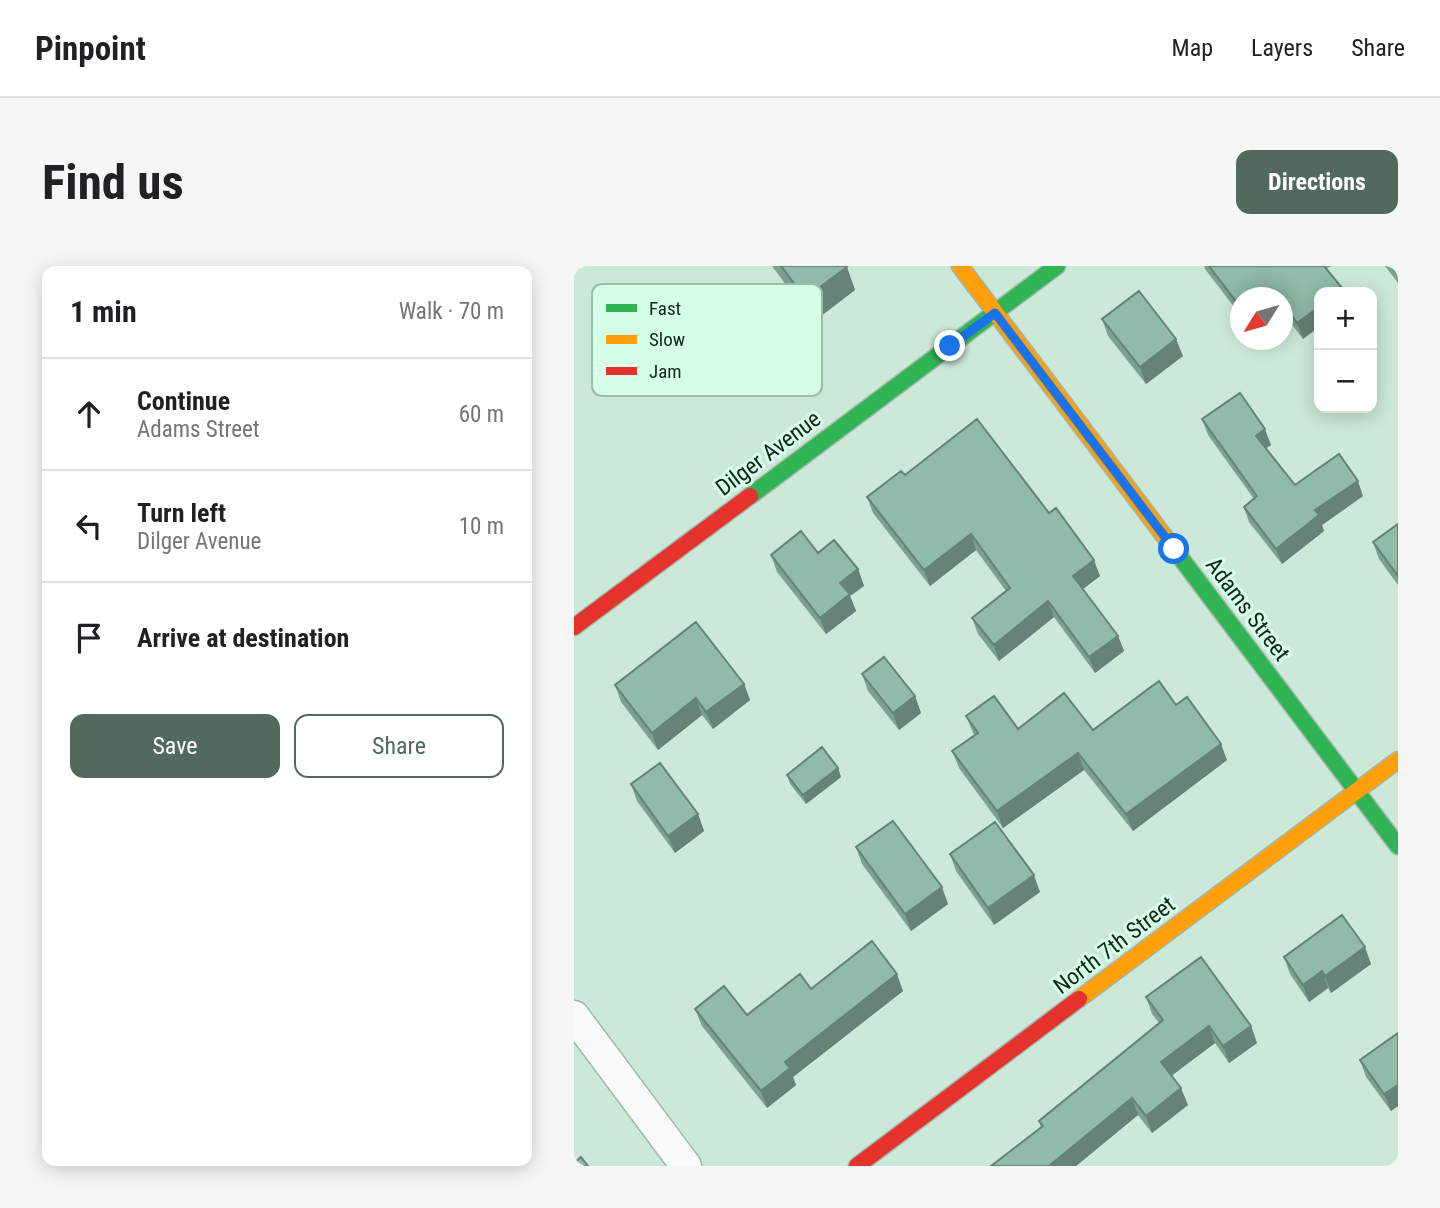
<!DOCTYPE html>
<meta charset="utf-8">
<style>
:root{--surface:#fff;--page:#f6f6f6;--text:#202124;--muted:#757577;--line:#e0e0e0;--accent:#52695d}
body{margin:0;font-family:"Roboto Condensed",sans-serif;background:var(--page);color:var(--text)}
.controls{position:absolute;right:21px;top:21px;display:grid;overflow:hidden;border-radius:14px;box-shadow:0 4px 18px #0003}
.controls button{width:63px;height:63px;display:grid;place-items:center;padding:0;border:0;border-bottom:2px solid var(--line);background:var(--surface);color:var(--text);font:35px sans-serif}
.compass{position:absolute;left:656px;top:21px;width:63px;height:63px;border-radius:50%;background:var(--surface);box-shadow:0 4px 18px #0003;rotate:233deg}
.stop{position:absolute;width:21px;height:21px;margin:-16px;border:5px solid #1a73e8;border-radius:50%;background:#fff}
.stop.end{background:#1a73e8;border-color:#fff;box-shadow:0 2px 7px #0008}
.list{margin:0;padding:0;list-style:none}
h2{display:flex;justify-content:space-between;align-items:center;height:91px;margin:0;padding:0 28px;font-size:30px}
h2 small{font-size:23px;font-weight:400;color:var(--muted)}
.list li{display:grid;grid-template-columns:46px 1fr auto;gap:21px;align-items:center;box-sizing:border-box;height:112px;padding:0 28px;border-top:2px solid var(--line)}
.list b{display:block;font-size:26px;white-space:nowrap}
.list p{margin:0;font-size:23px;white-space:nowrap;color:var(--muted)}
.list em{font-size:23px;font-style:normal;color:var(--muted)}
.actions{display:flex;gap:14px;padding:21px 28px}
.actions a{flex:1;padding:16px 0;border:2px solid var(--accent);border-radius:14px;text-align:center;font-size:24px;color:var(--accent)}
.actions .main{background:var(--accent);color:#fff}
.icon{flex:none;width:38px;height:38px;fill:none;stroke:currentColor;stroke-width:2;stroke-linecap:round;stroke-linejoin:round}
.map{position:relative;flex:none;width:824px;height:900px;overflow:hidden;border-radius:14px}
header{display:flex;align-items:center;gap:42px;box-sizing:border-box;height:98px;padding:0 35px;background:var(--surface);border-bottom:2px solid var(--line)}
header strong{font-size:33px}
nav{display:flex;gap:38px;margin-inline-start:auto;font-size:24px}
.intro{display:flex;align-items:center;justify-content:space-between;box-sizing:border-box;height:168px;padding:0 42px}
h1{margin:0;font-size:49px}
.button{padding:18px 32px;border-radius:14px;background:var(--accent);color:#fff;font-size:24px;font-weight:700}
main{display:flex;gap:42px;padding:0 42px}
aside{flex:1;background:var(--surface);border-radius:14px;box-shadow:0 4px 18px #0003}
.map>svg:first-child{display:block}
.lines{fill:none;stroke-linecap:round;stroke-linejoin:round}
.street-casing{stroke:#a0b7aa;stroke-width:33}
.fast-casing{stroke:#a0b7aa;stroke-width:19}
.slow-casing{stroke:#a0b7aa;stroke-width:19}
.jam-casing{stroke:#a0b7aa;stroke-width:19}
.street{stroke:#f7fcf9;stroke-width:30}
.fast{stroke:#30b455;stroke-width:16}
.slow{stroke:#ff9f0a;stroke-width:16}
.jam{stroke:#e5322d;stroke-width:16}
.wall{fill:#7ca190}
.shaded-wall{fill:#658376}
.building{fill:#90bba8;stroke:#658376;stroke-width:2}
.route{stroke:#1a73e8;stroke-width:9}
.labels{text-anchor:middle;stroke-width:6;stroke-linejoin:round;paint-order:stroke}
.street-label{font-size:23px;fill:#11251b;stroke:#d5ffe7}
.key{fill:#d5ffe7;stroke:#9abeaa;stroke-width:2}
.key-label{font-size:19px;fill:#11251b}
</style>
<header>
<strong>Pinpoint</strong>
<nav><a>Map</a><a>Layers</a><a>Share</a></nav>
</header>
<div class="intro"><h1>Find us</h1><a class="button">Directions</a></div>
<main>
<aside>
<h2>1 min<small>Walk · 70 m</small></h2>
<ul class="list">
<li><svg class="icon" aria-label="ahead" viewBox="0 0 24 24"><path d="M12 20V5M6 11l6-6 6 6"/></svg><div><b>Continue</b><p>Adams Street</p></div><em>60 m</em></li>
<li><svg class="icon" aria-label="left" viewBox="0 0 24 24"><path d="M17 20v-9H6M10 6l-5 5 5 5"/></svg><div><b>Turn left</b><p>Dilger Avenue</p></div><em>10 m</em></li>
<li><svg class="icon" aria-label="arrive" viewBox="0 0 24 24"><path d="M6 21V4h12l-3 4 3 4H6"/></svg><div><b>Arrive at destination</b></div></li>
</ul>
<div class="actions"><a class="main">Save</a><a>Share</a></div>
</aside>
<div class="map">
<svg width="824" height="900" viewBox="0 0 824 900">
<rect width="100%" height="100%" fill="#cbe8d8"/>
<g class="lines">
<g class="street-casing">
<path id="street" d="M 0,750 L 112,900"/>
</g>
<g class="fast-casing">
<path id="fast" d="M 176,230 L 483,0
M 603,287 L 824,580"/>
</g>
<g class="slow-casing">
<path id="slow" d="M 386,0 L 603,287
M 505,733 L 824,494"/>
</g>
<g class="jam-casing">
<path id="jam" d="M 0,361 L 176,230
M 283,900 L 505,733"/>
</g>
<use href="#street" class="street"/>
<use href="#fast" class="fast"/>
<use href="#slow" class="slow"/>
<use href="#jam" class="jam"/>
</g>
<path class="wall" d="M 198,0 L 272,0 L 281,24 L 239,56 Z
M 630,0 L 757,0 L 752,3 L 729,73 L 710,48 L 709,49 L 709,32 L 667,32 L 667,50 L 631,3 Z
M 811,0 L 824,0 L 824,17 Z
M 528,53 L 609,90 L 572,118 L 534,70 Z
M 628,153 L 697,179 L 692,182 L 721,219 L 789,230 L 748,259 L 750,265 L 708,298 L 675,256 L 670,241 L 680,233 L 634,169 Z
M 331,209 L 475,247 L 526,310 L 509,323 L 544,370 L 550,385 L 521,407 L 480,351 L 425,395 L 404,368 L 398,352 L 432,325 L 402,284 L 356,320 L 299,247 L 293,231 Z
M 824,258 L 824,319 L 805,293 L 799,276 Z
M 244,287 L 284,303 L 290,320 L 276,330 L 282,345 L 252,368 L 203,306 L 197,289 Z
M 288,408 L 341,430 L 347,447 L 325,464 L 294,425 Z
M 170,418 L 176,434 L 139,463 L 128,449 L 84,484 L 47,436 L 41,419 Z
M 602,439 L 653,494 L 559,565 L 510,504 L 429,562 L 385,502 L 378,485 L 400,469 L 392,450 L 444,463 L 519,464 Z
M 264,502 L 267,511 L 232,538 L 216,518 L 213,509 Z
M 57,518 L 124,548 L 130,565 L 101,587 L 63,535 Z
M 282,581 L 374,638 L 337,665 L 288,598 Z
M 376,588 L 466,626 L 420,659 L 382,605 Z
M 710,691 L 797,698 L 757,727 L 754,722 L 735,736 L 716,708 Z
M 237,723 L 329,725 L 219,811 L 222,819 L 193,842 L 128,760 L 121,743 L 173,749 Z
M 572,731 L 677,760 L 683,777 L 655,797 L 641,777 L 597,810 L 614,839 L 578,867 L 564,849 L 502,900 L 417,900 L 467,861 L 465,855 L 585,757 L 578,748 Z
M 824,767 L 824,840 L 817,845 L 792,811 L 786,794 Z"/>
<path class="shaded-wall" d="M 273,1 L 281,24 L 239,56 L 231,32 Z
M 745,41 L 745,61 L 729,73 L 723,57 Z
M 602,73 L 609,90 L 572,118 L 566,101 Z
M 691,163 L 697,179 L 688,185 L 682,170 Z
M 784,215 L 789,230 L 748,259 L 750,265 L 708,298 L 702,283 L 741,244 Z
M 397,268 L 402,284 L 356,320 L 350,304 Z
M 520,294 L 526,310 L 505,326 L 499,310 Z
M 284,303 L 290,320 L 276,330 L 282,345 L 252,368 L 246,352 L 266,317 Z
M 474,335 L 480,351 L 425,395 L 420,379 Z
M 544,370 L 550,385 L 521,407 L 515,391 Z
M 170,418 L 176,434 L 139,463 L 132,446 Z
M 341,430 L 347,447 L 325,464 L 319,447 Z
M 122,432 L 128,449 L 84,484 L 78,467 Z
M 647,478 L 653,494 L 559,565 L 552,548 Z
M 504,487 L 510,504 L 429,562 L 423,545 Z
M 264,502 L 267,511 L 232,538 L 229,529 Z
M 124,548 L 130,565 L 101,587 L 94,570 Z
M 460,609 L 466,626 L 420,659 L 414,642 Z
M 368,621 L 374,638 L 337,665 L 331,648 Z
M 791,681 L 797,698 L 757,727 L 751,710 Z
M 748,705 L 754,722 L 735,736 L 729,719 Z
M 323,708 L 329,725 L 219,811 L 222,819 L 193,842 L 187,825 L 211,796 Z
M 635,760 L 641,777 L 593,813 L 587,796 Z
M 677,760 L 683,777 L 655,797 L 649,780 Z
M 824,819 L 824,840 L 817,845 L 810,828 Z
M 607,822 L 614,839 L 578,867 L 572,850 Z
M 558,832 L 564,849 L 502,900 L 475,900 Z"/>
<path class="building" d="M 207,0 L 272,0 L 273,1 L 231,32 Z
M 635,0 L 750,0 L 769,23 L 765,26 L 745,26 L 745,41 L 723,57 L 709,38 L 709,32 L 667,32 L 667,42 Z
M 818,0 L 824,0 L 824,7 L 823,7 Z
M 565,25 L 602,73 L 566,101 L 528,53 Z
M 666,127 L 691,163 L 682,170 L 721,219 L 765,188 L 784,215 L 741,244 L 745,249 L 702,283 L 670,241 L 683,230 L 628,153 Z
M 403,153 L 475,247 L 482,242 L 520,294 L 499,310 L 544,370 L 515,391 L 474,335 L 420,379 L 398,352 L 436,322 L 397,268 L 350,304 L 293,231 L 327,205 L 331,209 Z
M 824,258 L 824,310 L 799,276 Z
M 227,265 L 244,287 L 260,274 L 284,303 L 266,317 L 276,328 L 246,352 L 197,289 Z
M 122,356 L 170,418 L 132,446 L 122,432 L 78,467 L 41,419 Z
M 310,391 L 341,430 L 319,447 L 288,408 Z
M 585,415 L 602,439 L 613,431 L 647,478 L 552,548 L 504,487 L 423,545 L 378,485 L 404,467 L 392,450 L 420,430 L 444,463 L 490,427 L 519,464 Z
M 248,481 L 264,502 L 229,529 L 213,509 Z
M 86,497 L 124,548 L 94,570 L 57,518 Z
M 319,555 L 368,621 L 331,648 L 282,581 Z
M 421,556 L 460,609 L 414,642 L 376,588 Z
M 768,649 L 791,681 L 751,710 L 748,705 L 729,719 L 710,691 Z
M 298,675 L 323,708 L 211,796 L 216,802 L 187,825 L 121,743 L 150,720 L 173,749 L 226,708 L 237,723 Z
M 627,691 L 677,760 L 649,780 L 635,760 L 587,796 L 607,822 L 572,850 L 558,832 L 475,900 L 417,900 L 469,860 L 465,855 L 589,754 L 572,731 Z
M 824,767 L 824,819 L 810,828 L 786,794 Z
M 7,891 L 14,900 L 0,900 L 0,897 Z"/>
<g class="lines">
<path class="route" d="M 376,80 L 421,47 L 600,283"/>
</g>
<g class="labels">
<g class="street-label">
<text transform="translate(194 187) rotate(-37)" y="8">Dilger Avenue</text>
<text transform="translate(674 343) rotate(53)" y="8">Adams Street</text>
<text transform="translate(540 679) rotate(-37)" y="8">North 7th Street</text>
</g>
</g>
<rect x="18" y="18" width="230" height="112" rx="10" class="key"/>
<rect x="32" y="38" width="31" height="8" fill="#30b455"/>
<rect x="32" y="69" width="31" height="9" fill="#ff9f0a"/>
<rect x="32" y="101" width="31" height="8" fill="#e5322d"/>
<g class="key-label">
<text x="75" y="49">Fast</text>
<text x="75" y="80">Slow</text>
<text x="75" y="112">Jam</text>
</g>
</svg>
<div class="controls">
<button>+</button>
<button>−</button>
</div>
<svg class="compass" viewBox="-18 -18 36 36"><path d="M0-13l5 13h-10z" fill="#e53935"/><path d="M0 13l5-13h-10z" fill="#757577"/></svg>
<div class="stop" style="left:600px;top:283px"></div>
<div class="stop end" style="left:376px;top:80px"></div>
</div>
</main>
